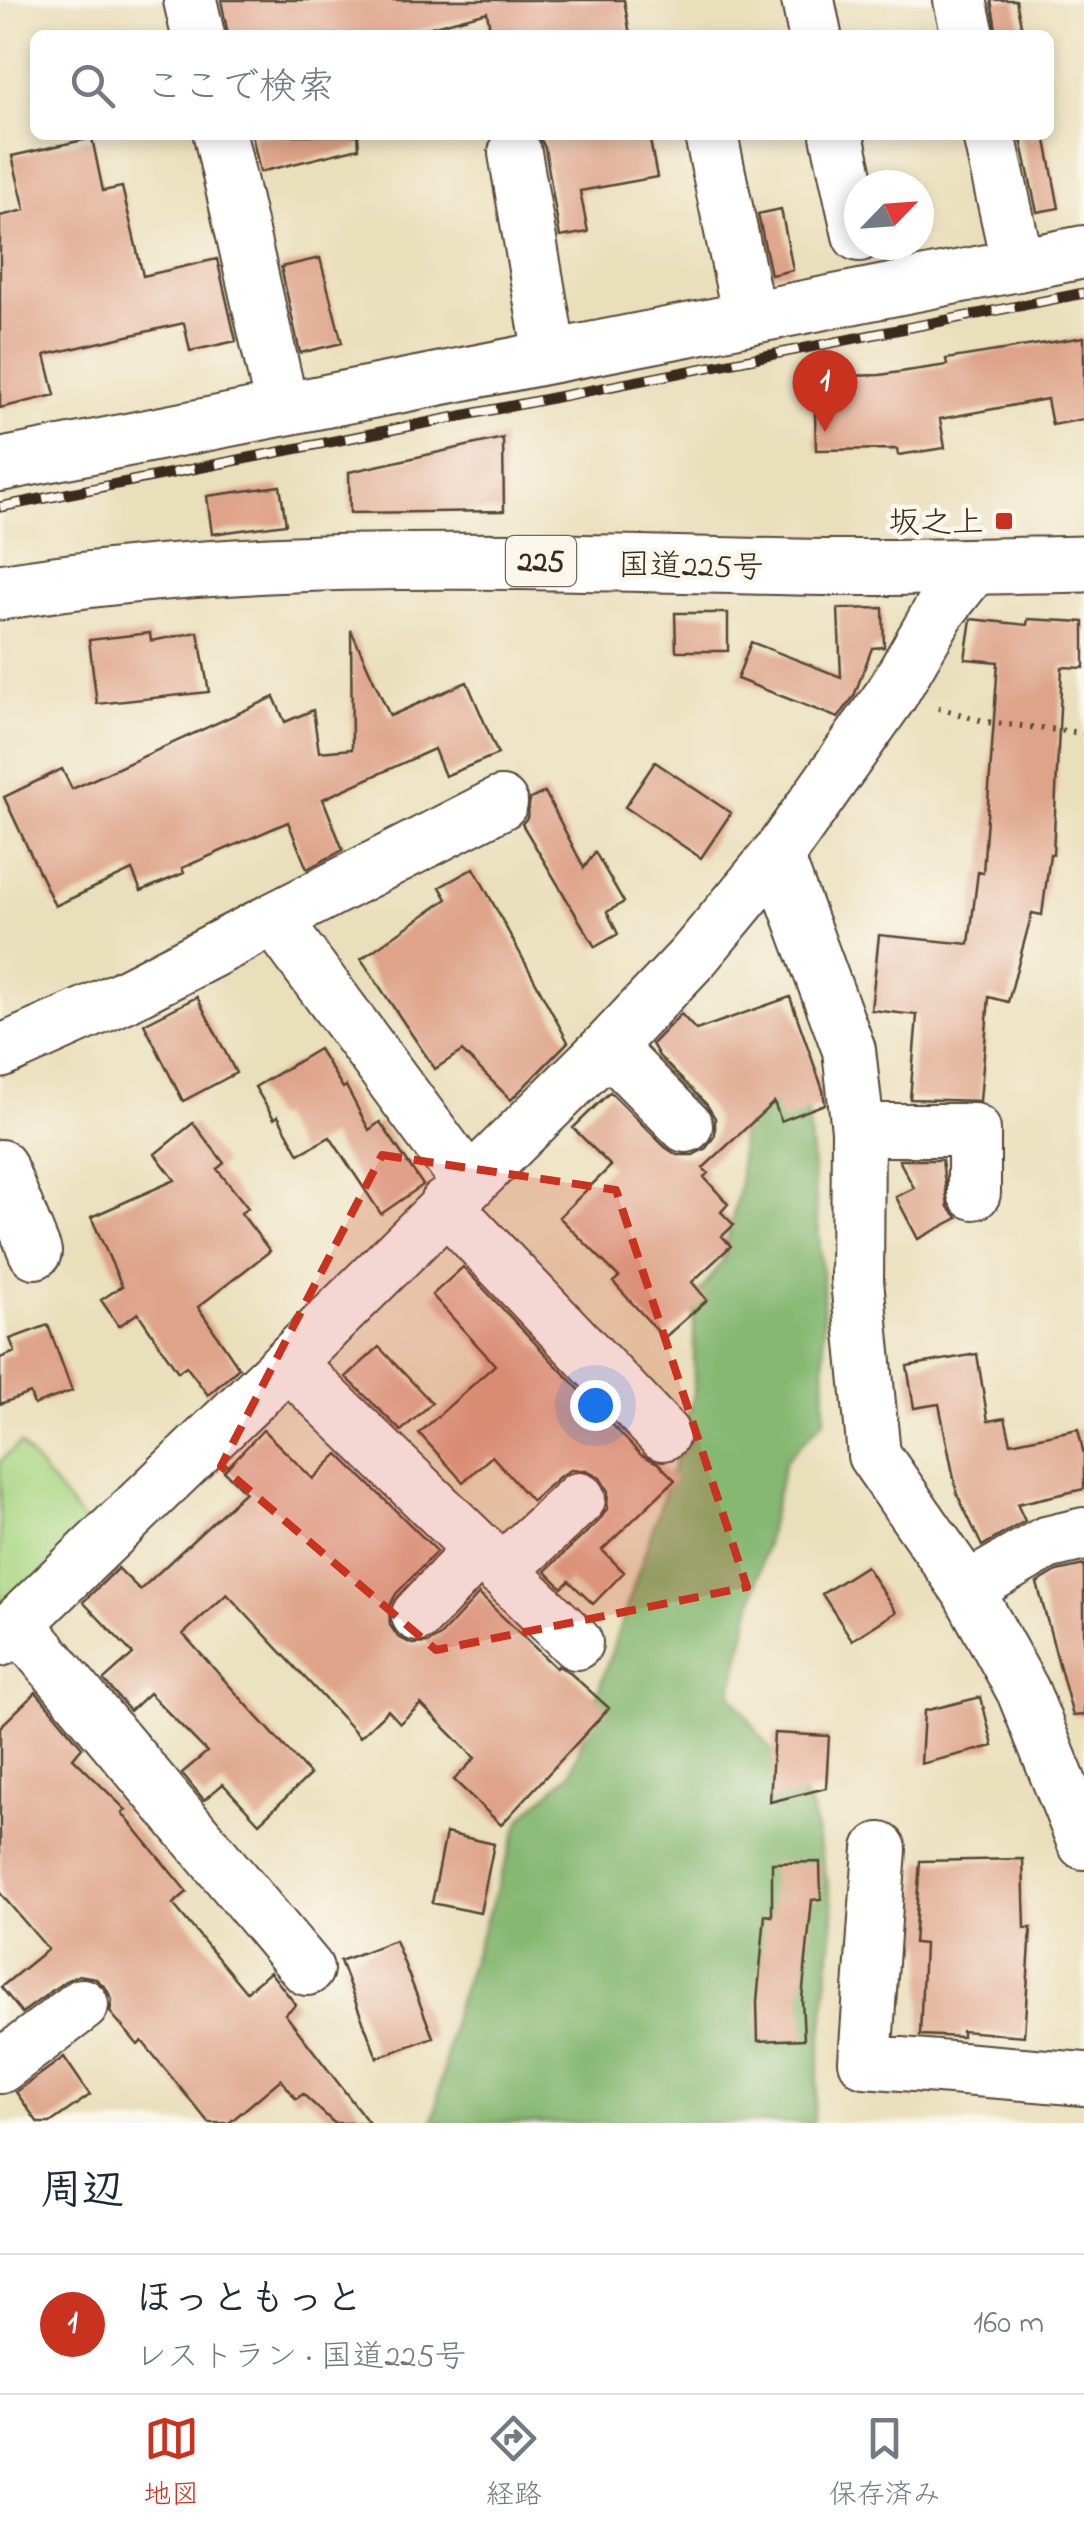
<!DOCTYPE html>
<html lang="ja">
<meta charset="utf-8">
<style>
:root{--surface:#fff;--page:#f6f6f7;--text:#1f2937;--muted:#747a83;--line:#e0e1e3;--accent:#c8321e}
body{margin:0;font-family:"Indie Flower","Klee One",sans-serif;background:var(--page);color:var(--text)}
.compass{position:absolute;left:844px;top:170px;width:90px;height:90px;border-radius:50%;background:var(--surface);box-shadow:0 5px 15px #0003;rotate:65deg}
.you{position:absolute;left:595px;top:1405px;width:35px;height:35px;margin:-25px;border:8px solid #fff;border-radius:50%;background:#1a73e8;box-shadow:0 0 0 15px #1a73e833}
.badge{display:grid;place-items:center;width:65px;height:65px;border-radius:50%;background:var(--accent);color:#fff;font-size:32px;font-weight:700}
.pin{position:absolute;translate:-50% -82px;filter:drop-shadow(0 2px 5px #0008)}
.pin::after{content:'';position:absolute;top:52px;width:35px;height:30px;background:inherit;clip-path:polygon(0 0,100% 0,50% 100%)}
.list{margin:0;padding:0;list-style:none}
h2{display:flex;justify-content:space-between;align-items:center;height:130px;margin:0;padding:0 40px;font-size:42px}
h2 small{font-size:32px;font-weight:400;color:var(--muted)}
.list li{display:grid;grid-template-columns:65px 1fr auto;gap:30px;align-items:center;box-sizing:border-box;height:140px;padding:0 40px;border-top:2px solid var(--line)}
.list b{display:block;font-size:38px;white-space:nowrap}
.list p{margin:0;font-size:32px;white-space:nowrap;color:var(--muted)}
.list em{font-size:32px;font-style:normal;color:var(--muted)}
.icon{flex:none;width:55px;height:55px;fill:none;stroke:currentColor;stroke-width:2;stroke-linecap:round;stroke-linejoin:round}
.map{position:relative;flex:none;width:1084px;height:2123px;overflow:hidden}
.search{position:absolute;background:var(--surface);box-shadow:0 5px 15px #0003;left:30px;right:30px;top:30px;height:110px;display:flex;align-items:center;gap:25px;box-sizing:border-box;padding:0 35px;border-radius:15px;color:var(--muted);font-size:38px}
.sheet{height:270px;background:var(--surface)}
nav{display:flex;justify-content:space-around;align-items:center;box-sizing:border-box;height:140px;border-top:2px solid var(--line);background:var(--surface);font-size:28px;color:var(--muted)}
nav a{display:grid;justify-items:center;gap:5px}
nav .on{color:var(--accent)}
.map>svg:first-child{display:block}
.green{fill:#a9d784;stroke:#728051;stroke-width:2.5}
.forest{fill:#86b872;stroke:#607148;stroke-width:2.5}
.building{fill:#dea388}
.lines{fill:none;stroke-linecap:round;stroke-linejoin:round}
.minor-casing{stroke:#554536;stroke-width:56}
.highway-casing{stroke:#554536;stroke-width:59}
.path{stroke:#554536;stroke-width:6;stroke-dasharray:2.5 8;stroke-linecap:butt}
.minor{stroke:#fff;stroke-width:52}
.highway{stroke:#fff;stroke-width:55}
.rail-casing{stroke:#3b2a1e;stroke-width:11}
.rail{stroke:#fbf7ec;stroke-width:8;stroke-dasharray:22;stroke-linecap:butt}
.marked{fill:#c8321e;fill-opacity:0.2;stroke:#c8321e;stroke-width:8;stroke-dasharray:20 12;stroke-linejoin:round}
.poi-dot{fill:#c8321e;stroke:#fbf7ec;stroke-width:4}
.labels{text-anchor:middle;stroke-width:9;stroke-linejoin:round;paint-order:stroke}
.shield{fill:#fbf7ec;stroke:#75685c;stroke-width:2.5}
.shield-label{font-size:30px;font-weight:bold;fill:#3b2a1e}
.poi-label{font-size:32px;fill:#3b2a1e;stroke:#fbf7ec;text-anchor:end}
.street-label{font-size:32px;fill:#3b2a1e;stroke:#fbf7ec}
</style>
<div class="map">
<svg width="1084" height="2123" viewBox="0 0 1084 2123">
<rect width="100%" height="100%" fill="#fbf7ec"/>
<filter id="ink" filterUnits="userSpaceOnUse"><feTurbulence type="fractalNoise" baseFrequency=".01" numOctaves="2"/><feDisplacementMap in="SourceGraphic" scale="20" xChannelSelector="R" yChannelSelector="G"/><feConvolveMatrix kernelMatrix="1 2 1 2 8 2 1 2 1" color-interpolation-filters="sRGB"/></filter>
<filter id="wash" filterUnits="userSpaceOnUse"><feTurbulence type="fractalNoise" baseFrequency=".0048" numOctaves="4" result="noise"/><feDisplacementMap in="SourceGraphic" scale="40" xChannelSelector="R" yChannelSelector="G"/><feGaussianBlur stdDeviation="2.25" result="paint"/><feColorMatrix in="noise" values="0 0 0 0 0 0 0 0 0 0 0 0 0 0 0 0 0 1.4 0 .05"/><feComposite in="paint" operator="in"/></filter>
<g filter="url(#wash)">
<rect width="100%" height="100%" fill="#eadfbb"/>
<path class="green" d="M 20,1444 L 90,1529 L 0,1611 L 0,1461 Z"/>
<path class="forest" d="M 769,1097 L 808,1111 L 823,1285 L 825,1419 L 785,1461 L 731,1694 L 811,1807 L 834,1914 L 813,2123 L 433,2123 L 454,2013 L 521,1818 L 571,1773 L 681,1444 L 694,1394 L 694,1301 L 723,1260 L 740,1183 L 741,1123 Z"/>
<g id="blocks">
<path class="building" d="M 221,0 L 624,0 L 630,35 L 491,35 L 487,12 L 401,35 L 228,35 Z
M 991,0 L 1016,0 L 1023,35 L 997,35 Z
M 252,135 L 358,135 L 359,148 L 260,172 Z
M 539,135 L 649,135 L 657,177 L 580,191 L 588,232 L 560,237 L 545,148 Z
M 1020,135 L 1045,135 L 1059,208 L 1037,212 Z
M 92,138 L 103,191 L 122,187 L 143,276 L 217,259 L 236,341 L 190,351 L 184,323 L 45,355 L 55,395 L 0,408 L 0,216 L 25,210 L 12,156 Z
M 781,209 L 793,270 L 771,275 L 758,214 Z
M 320,258 L 342,343 L 300,353 L 281,267 Z
M 1084,337 L 1084,419 L 1052,425 L 1047,399 L 940,419 L 945,448 L 898,455 L 897,449 L 816,450 L 814,377 L 880,375 L 947,365 L 946,359 Z
M 503,438 L 504,511 L 350,513 L 349,472 Z
M 280,486 L 286,524 L 212,534 L 207,496 Z
M 883,608 L 884,647 L 872,648 L 854,696 L 838,718 L 737,679 L 751,642 L 841,677 L 838,609 Z
M 675,613 L 728,613 L 728,651 L 676,651 Z
M 971,619 L 1027,625 L 1028,619 L 1084,622 L 1084,668 L 1062,667 L 1053,854 L 1050,854 L 1042,915 L 1032,913 L 1008,1002 L 989,997 L 980,1101 L 910,1099 L 917,1015 L 871,1010 L 879,935 L 969,944 L 978,872 L 983,873 L 998,662 L 965,659 Z
M 351,630 L 390,716 L 467,682 L 498,754 L 445,776 L 434,749 L 323,799 L 343,850 L 307,869 L 288,822 L 182,868 L 184,873 L 141,891 L 132,870 L 55,906 L 4,797 L 62,769 L 72,789 L 274,697 L 285,722 L 313,710 L 319,752 L 352,749 Z
M 198,632 L 209,692 L 97,704 L 89,640 L 150,633 L 151,641 Z
M 655,762 L 731,813 L 701,858 L 625,807 Z
M 545,792 L 584,868 L 595,852 L 624,902 L 607,912 L 618,934 L 595,947 L 522,824 L 527,818 L 530,799 Z
M 474,868 L 568,1042 L 511,1100 L 462,1051 L 435,1069 L 361,959 L 447,899 L 440,887 Z
M 197,997 L 236,1073 L 183,1101 L 144,1024 Z
M 790,997 L 823,1090 L 825,1104 L 781,1121 L 774,1102 L 703,1168 L 708,1173 L 704,1177 L 728,1204 L 721,1212 L 734,1225 L 722,1236 L 731,1246 L 692,1282 L 707,1300 L 664,1338 L 613,1282 L 619,1277 L 559,1217 L 611,1166 L 573,1128 L 610,1092 L 665,1147 L 677,1155 L 693,1155 L 706,1148 L 715,1135 L 715,1118 L 707,1105 L 659,1056 L 652,1044 L 681,1014 L 696,1030 Z
M 319,1049 L 343,1088 L 346,1086 L 369,1130 L 380,1122 L 423,1185 L 381,1214 L 330,1137 L 299,1154 L 278,1116 L 274,1119 L 255,1087 Z
M 193,1123 L 224,1163 L 217,1169 L 248,1208 L 241,1213 L 270,1251 L 198,1307 L 239,1368 L 208,1395 L 186,1366 L 178,1372 L 138,1313 L 119,1326 L 101,1300 L 122,1286 L 91,1217 L 175,1180 L 155,1154 Z
M 899,1160 L 942,1160 L 948,1207 L 958,1218 L 918,1239 L 896,1197 L 914,1188 Z
M 463,1267 L 641,1455 L 658,1463 L 675,1480 L 602,1550 L 624,1572 L 593,1604 L 569,1581 L 562,1588 L 545,1571 L 599,1521 L 607,1509 L 608,1491 L 600,1478 L 587,1470 L 571,1470 L 559,1477 L 532,1501 L 492,1456 L 463,1482 L 419,1433 L 495,1365 L 432,1295 Z
M 48,1325 L 72,1391 L 34,1405 L 30,1393 L 0,1404 L 0,1358 L 15,1352 L 10,1339 Z
M 379,1347 L 432,1403 L 401,1431 L 346,1377 Z
M 977,1354 L 988,1421 L 1005,1418 L 1011,1443 L 1078,1429 L 1084,1455 L 1084,1489 L 1017,1504 L 1025,1521 L 982,1546 L 957,1494 L 939,1404 L 914,1408 L 907,1366 Z
M 263,1430 L 313,1479 L 338,1454 L 437,1551 L 396,1594 L 389,1607 L 390,1625 L 398,1637 L 412,1644 L 428,1643 L 440,1636 L 479,1594 L 556,1668 L 558,1666 L 569,1672 L 609,1708 L 501,1825 L 454,1780 L 475,1758 L 421,1704 L 400,1723 L 388,1710 L 360,1737 L 227,1594 L 183,1634 L 310,1775 L 259,1823 L 223,1784 L 204,1800 L 182,1773 L 207,1752 L 149,1693 L 130,1711 L 104,1680 L 133,1654 L 83,1602 L 118,1568 L 140,1590 L 245,1492 L 224,1471 Z
M 1084,1565 L 1084,1715 L 1073,1716 L 1037,1583 L 1057,1571 Z
M 866,1566 L 896,1612 L 852,1640 L 822,1594 Z
M 36,1692 L 82,1747 L 73,1758 L 126,1810 L 122,1813 L 187,1892 L 173,1904 L 246,1992 L 270,1972 L 296,2005 L 285,2014 L 369,2123 L 334,2123 L 303,2094 L 296,2099 L 281,2079 L 229,2123 L 209,2123 L 142,2041 L 138,2045 L 110,2012 L 112,2000 L 106,1988 L 95,1978 L 79,1975 L 65,1981 L 22,2013 L 1,1987 L 48,1949 L 0,1893 L 0,1727 Z
M 981,1697 L 993,1746 L 921,1764 L 924,1711 Z
M 774,1733 L 829,1736 L 826,1788 L 770,1802 Z
M 446,1833 L 494,1844 L 480,1913 L 432,1903 Z
M 1023,1859 L 1025,1928 L 1031,1928 L 1024,2036 L 962,2031 L 962,2037 L 920,2035 L 924,1944 L 914,1943 L 920,1861 Z
M 820,1862 L 821,1899 L 812,1900 L 802,1999 L 804,2039 L 758,2041 L 757,2002 L 765,1915 L 772,1916 L 772,1863 Z
M 395,1940 L 433,2037 L 377,2058 L 340,1961 Z
M 64,2057 L 90,2095 L 50,2123 L 38,2123 L 16,2092 Z"/>
</g>
</g>
<g filter="url(#ink)">
<use href="#blocks" fill-opacity="0" stroke="#554536" stroke-width="2.5"/>
<g class="lines">
<g class="minor-casing">
<path id="minor" d="M 190,0 L 198,35
M 808,0 L 815,35
M 960,0 L 968,35
M 220,135 L 282,408
M 711,135 L 749,317
M 837,135 L 859,235
M 989,135 L 1018,265
M 515,153 L 550,356
M 0,465 L 1084,252
M 777,856 L 849,1050 L 858,1130 L 857,1281 L 874,1455 L 967,1589 L 1023,1691 L 1084,1843
M 274,919 L 501,803
M 608,1047 L 686,1126
M 0,1052 L 123,997 L 274,919 L 468,1182
M 858,1130 L 974,1130 L 974,1193
M 0,1166 L 35,1252
M 445,1205 L 663,1434
M 288,1363 L 576,1643
M 501,1571 L 579,1499
M 967,1589 L 1046,1543 L 1084,1534
M 418,1615 L 480,1549
M 18,1624 L 307,1969
M 0,1640 L 288,1363 L 608,1047 L 693,957 L 777,856 L 891,695 L 940,610 L 975,566
M 880,1849 L 865,2061 L 1084,2079
M 0,2067 L 82,2005"/>
</g>
<g class="highway-casing">
<path id="highway" d="M 0,592 C 263,549 530,562 796,567 C 892,569 988,566 1084,564"/>
</g>
<path class="path" d="M 938,708 L 987,722 L 1084,733"/>
<use href="#minor" class="minor"/>
<use href="#highway" class="highway"/>
<g class="rail-casing">
<path id="rail" d="M 0,507 L 1084,293"/>
</g>
<use href="#rail" class="rail"/>
</g>
</g>
<path class="marked" d="M 382,1155 L 616,1190 L 747,1587 L 436,1650 L 221,1466 Z"/>
<rect class="poi-dot" x="994" y="511" width="20" height="20" rx="5"/>
<g class="labels">
<rect class="shield" x="506" y="536" width="70" height="50" rx="8"/>
<g class="shield-label">
<text x="541" y="571">225</text>
</g>
<g class="poi-label">
<text x="984" y="532">坂之上</text>
</g>
<g class="street-label">
<text transform="translate(691 565) rotate(1)" y="11">国道225号</text>
</g>
</g>
</svg>
<svg class="compass" viewBox="-18 -18 36 36"><path d="M0-13l5 13h-10z" fill="#e53935"/><path d="M0 13l5-13h-10z" fill="#747a83"/></svg>
<div class="you"></div>
<div class="pin badge" style="left:825px;top:432px">1</div>
<div class="search"><svg class="icon" aria-label="search" viewBox="0 0 24 24"><circle cx="10" cy="10" r="6"/><path d="M15 15l6 6"/></svg>ここで検索</div>
</div>
<section class="sheet">
<h2>周辺<small></small></h2>
<ul class="list">
<li><span class="badge">1</span><div><b>ほっともっと</b><p>レストラン · 国道225号</p></div><em>160 m</em></li>
</ul>
</section>
<nav>
<a class="on"><svg class="icon" aria-label="map" viewBox="0 0 24 24"><path d="M3 6l6-2 6 2 6-2v14l-6 2-6-2-6 2zM9 4v14M15 6v14"/></svg>地図</a>
<a><svg class="icon" aria-label="directions" viewBox="0 0 24 24"><path d="M12 3l9 9-9 9-9-9zM9 14v-3h6M13 9l2 2-2 2"/></svg>経路</a>
<a><svg class="icon" aria-label="saved" viewBox="0 0 24 24"><path d="M7 4h10v16l-5-4-5 4z"/></svg>保存済み</a>
</nav>
